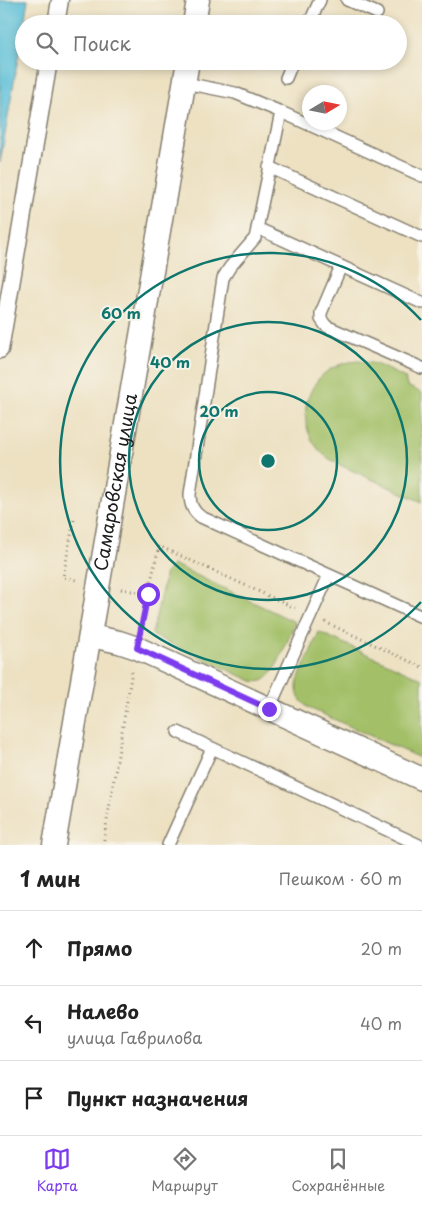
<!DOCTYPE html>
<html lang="ru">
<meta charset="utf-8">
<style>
:root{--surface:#fff;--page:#f6f6f6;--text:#222;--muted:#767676;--line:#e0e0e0;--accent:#7c3aed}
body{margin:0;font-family:"Playpen Sans",sans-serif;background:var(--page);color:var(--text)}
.compass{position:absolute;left:302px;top:85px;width:45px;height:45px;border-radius:50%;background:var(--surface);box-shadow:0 2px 8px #0003;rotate:80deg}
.stop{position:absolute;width:15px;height:15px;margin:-11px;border:4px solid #7c3aed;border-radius:50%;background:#fff}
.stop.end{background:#7c3aed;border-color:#fff;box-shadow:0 1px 5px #0008}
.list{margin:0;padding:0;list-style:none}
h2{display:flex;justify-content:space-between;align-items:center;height:65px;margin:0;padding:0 20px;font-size:21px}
h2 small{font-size:16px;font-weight:400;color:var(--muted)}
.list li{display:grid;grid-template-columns:32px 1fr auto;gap:15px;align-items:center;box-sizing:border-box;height:75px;padding:0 20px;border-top:1px solid var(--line)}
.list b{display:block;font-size:19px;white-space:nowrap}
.list p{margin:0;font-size:16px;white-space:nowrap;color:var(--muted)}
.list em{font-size:16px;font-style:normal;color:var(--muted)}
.icon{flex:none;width:28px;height:28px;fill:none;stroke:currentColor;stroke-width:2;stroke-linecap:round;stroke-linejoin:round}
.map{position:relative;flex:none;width:422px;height:845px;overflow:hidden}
.search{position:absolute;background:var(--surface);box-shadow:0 2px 8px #0003;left:15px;right:15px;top:15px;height:55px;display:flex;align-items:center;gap:12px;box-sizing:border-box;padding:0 18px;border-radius:28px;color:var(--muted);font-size:19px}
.sheet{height:290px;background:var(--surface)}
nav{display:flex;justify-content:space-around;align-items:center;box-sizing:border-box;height:70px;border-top:1px solid var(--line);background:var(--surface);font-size:14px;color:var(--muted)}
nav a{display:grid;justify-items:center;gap:2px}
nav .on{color:var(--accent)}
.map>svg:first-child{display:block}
.green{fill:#a3c068;stroke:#606e42}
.water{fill:#5abfd8;stroke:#3b6e7a}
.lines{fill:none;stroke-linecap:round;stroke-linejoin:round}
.service-casing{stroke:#847e6f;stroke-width:14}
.pedestrian-casing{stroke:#847e6f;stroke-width:19}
.minor-casing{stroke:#847e6f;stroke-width:25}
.path{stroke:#847e6f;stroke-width:3;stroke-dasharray:1 4;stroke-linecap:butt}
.service{stroke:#fff;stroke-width:11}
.pedestrian{stroke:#fff;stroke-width:16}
.minor{stroke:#fff;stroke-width:22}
.route{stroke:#7c3aed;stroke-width:6}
.ring{fill:none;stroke:#0f766e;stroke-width:2.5}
.labels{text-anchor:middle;stroke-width:4;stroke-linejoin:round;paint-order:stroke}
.street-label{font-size:18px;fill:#1c1c1c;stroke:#f7f3e8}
.centre{fill:#0f766e;stroke:#f7f3e8;stroke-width:2.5}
.ring-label{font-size:15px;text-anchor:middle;font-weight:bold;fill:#0f766e;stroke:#f7f3e8;stroke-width:4;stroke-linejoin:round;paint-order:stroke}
</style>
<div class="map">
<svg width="422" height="845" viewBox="0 0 422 845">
<rect width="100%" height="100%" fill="#f7f3e8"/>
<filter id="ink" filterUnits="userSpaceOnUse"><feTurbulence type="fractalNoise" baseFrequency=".02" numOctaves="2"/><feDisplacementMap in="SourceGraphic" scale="10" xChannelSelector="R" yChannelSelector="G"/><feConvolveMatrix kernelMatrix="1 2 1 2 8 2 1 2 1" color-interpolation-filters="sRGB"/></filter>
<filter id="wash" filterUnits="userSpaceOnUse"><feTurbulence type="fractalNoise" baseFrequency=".0096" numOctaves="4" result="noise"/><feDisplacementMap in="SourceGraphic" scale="20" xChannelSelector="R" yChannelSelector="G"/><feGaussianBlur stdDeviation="1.12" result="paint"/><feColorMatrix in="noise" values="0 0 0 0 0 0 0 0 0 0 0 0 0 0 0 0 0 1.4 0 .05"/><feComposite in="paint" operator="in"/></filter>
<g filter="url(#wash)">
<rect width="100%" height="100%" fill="#ede1c2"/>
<path class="green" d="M 359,361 L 376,364 L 405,378 L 407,386 L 422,393 L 422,502 C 404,494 387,486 369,478 C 356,472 340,466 328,458 C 306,442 299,413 312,389 C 321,371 339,362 359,361 Z
M 172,565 L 177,566 L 295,622 C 290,635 277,671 267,678 C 263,682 258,682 252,681 L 154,636 L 152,634 L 166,572 Z
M 319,632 L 422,679 L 422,759 L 309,708 C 299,701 295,693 298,680 Z"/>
<path class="water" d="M 0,0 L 28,0 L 0,163 Z"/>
</g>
<g filter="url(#ink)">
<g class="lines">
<g class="service-casing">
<path id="service" d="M 347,0 L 377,13
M 309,24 L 320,0
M 286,78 L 293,61
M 185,83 L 235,93 L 281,112 L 422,176
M 281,112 L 256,234 L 255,238 L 230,267 L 223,278 L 190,494 C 190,505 193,511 201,517 L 422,617
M 269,167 L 422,237
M 257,228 L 422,303
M 341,266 L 321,313 L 321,319 L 326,326 L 422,368
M 269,709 L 329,575
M 178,732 L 419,845
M 168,845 L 212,748"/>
</g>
<g class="pedestrian-casing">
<path id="pedestrian" d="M 56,24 L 60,0
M 0,350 L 49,61"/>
</g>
<g class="minor-casing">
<g id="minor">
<path d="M 194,24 L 198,0"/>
<path d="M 91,636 L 119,642 L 137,648 L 422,779"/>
<path id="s1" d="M 54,845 L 188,61"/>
</g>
</g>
<path class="path" d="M 74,520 L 63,577 L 76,580
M 121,589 L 147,594
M 325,622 L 422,667
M 141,625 L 159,546 L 295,608
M 103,845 L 132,671"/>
<use href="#service" class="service"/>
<use href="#pedestrian" class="pedestrian"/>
<use href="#minor" class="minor"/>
</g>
</g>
<g class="lines" filter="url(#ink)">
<path class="route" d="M 148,594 L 137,648 L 269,709"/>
</g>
<g class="ring">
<circle cx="268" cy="461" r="69"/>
<circle cx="268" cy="461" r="139"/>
<path d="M421 602A208 208 0 1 1 421 320"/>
</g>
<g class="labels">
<g class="street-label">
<text dy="6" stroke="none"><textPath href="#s1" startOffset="368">Самаровская улица</textPath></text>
</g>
</g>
<circle cx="268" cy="461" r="8" class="centre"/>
<g class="ring-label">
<text x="121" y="319">60 m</text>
<text x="170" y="368">40 m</text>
<text x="219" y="417">20 m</text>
</g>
</svg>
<svg class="compass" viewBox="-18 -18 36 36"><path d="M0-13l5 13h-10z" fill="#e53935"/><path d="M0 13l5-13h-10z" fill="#767676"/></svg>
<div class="stop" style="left:148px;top:594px"></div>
<div class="stop end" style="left:269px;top:709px"></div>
<div class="search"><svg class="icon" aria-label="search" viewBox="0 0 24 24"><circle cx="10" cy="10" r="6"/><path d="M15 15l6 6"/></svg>Поиск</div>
</div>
<section class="sheet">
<h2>1 мин<small>Пешком · 60 m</small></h2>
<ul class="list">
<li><svg class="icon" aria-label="ahead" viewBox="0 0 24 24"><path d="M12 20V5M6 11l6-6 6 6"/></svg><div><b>Прямо</b></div><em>20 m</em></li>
<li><svg class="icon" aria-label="left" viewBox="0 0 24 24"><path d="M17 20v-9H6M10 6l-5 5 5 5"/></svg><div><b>Налево</b><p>улица Гаврилова</p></div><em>40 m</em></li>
<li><svg class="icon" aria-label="arrive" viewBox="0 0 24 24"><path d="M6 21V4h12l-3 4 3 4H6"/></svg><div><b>Пункт назначения</b></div></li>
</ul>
</section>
<nav>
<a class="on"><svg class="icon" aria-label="map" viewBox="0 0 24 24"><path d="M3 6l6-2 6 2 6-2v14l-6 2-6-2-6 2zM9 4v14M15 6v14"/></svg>Карта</a>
<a><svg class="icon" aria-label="directions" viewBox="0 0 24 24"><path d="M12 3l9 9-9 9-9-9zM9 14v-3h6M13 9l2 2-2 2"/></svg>Маршрут</a>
<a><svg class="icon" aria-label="saved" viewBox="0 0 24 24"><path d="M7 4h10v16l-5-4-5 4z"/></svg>Сохранённые</a>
</nav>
